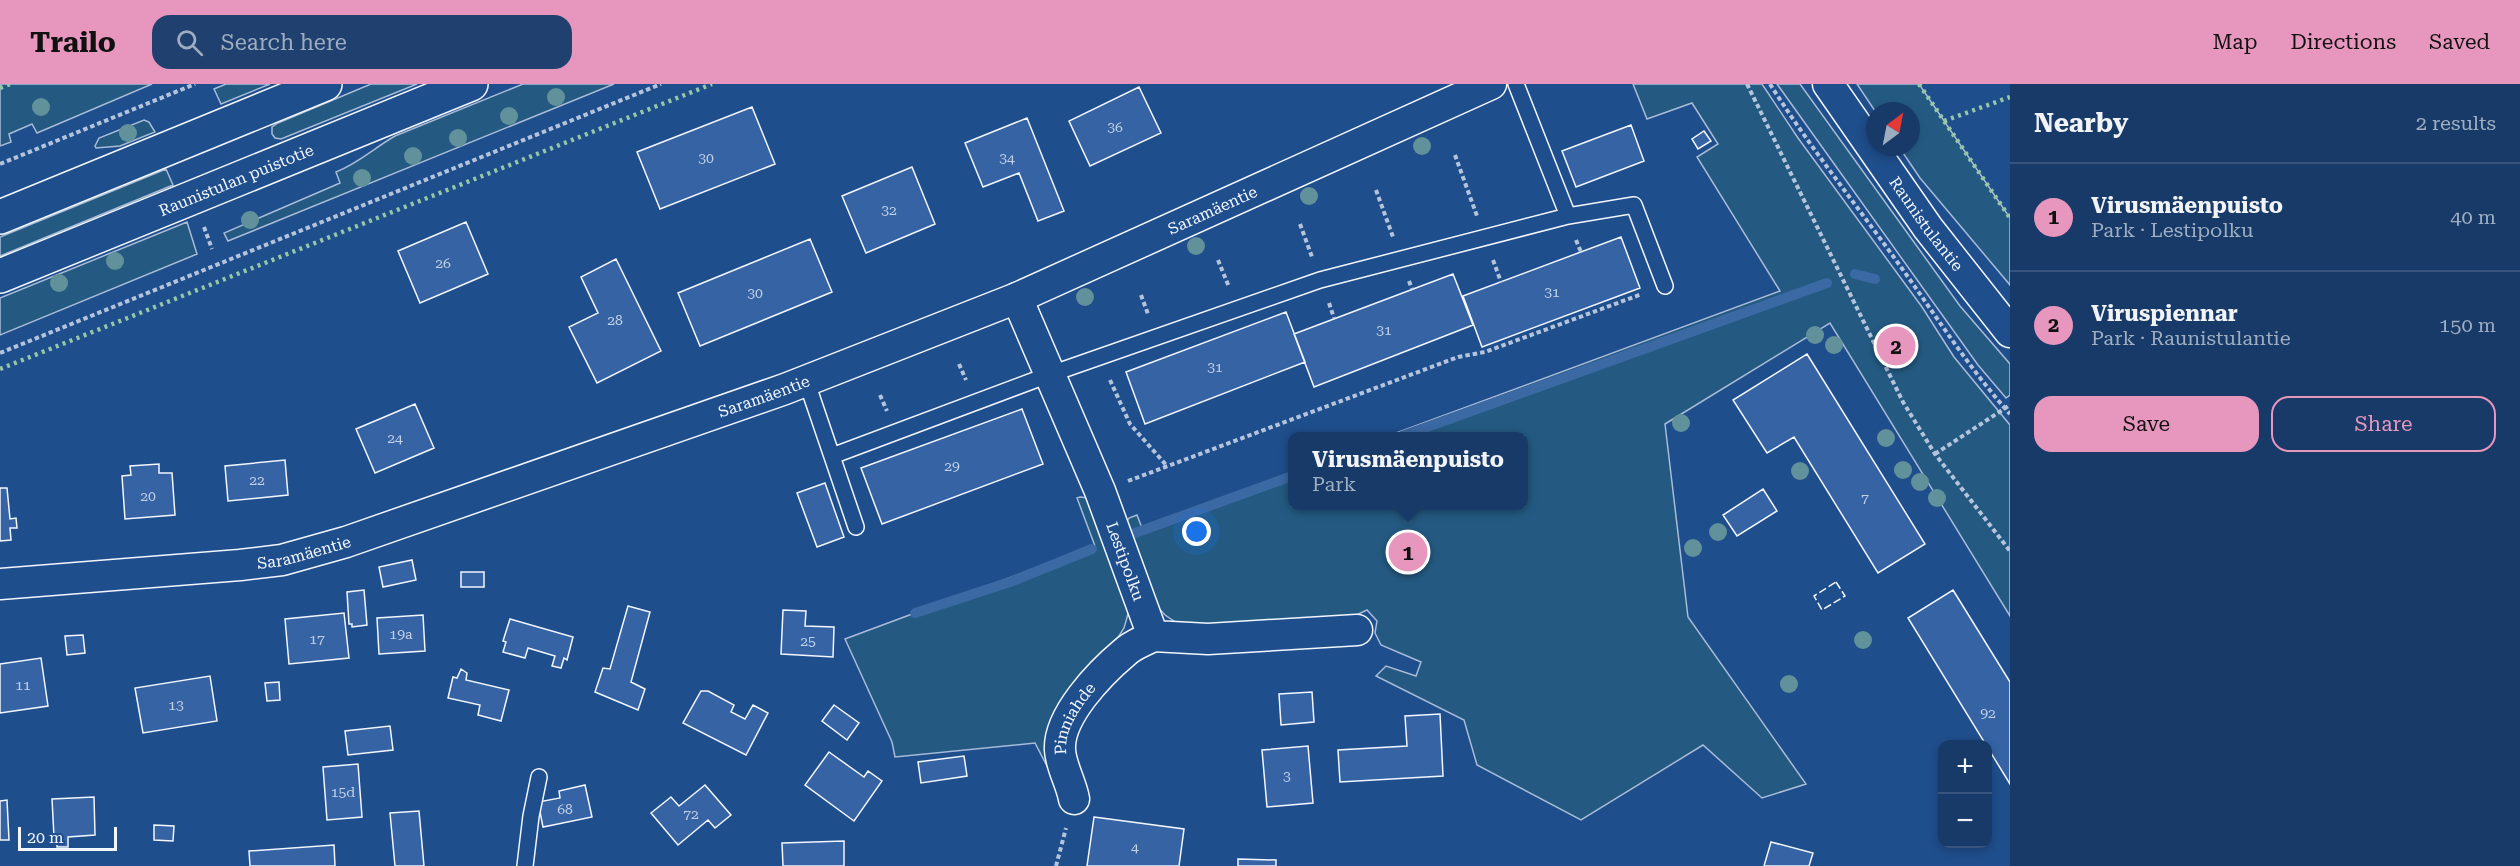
<!DOCTYPE html>
<meta charset="utf-8">
<style>
:root{--surface:#173a69;--page:#20416f;--text:#f1f3f6;--muted:#9eadc0;--line:#36547d;--accent:#e797bd}
body{margin:0;font-family:"Roboto Serif",serif;background:var(--page);color:var(--text)}
.controls{position:absolute;right:18px;bottom:18px;display:grid;overflow:hidden;border-radius:12px;box-shadow:0 3px 9px #0003}
.controls button{width:54px;height:54px;display:grid;place-items:center;padding:0;border:0;border-bottom:2px solid var(--line);background:var(--surface);color:var(--text);font:30px sans-serif}
.compass{position:absolute;left:1866px;top:18px;width:54px;height:54px;border-radius:50%;background:var(--surface);box-shadow:0 3px 9px #0003;rotate:32deg}
.scale{position:absolute;left:18px;bottom:15px;width:99px;box-sizing:border-box;padding-left:6px;border:3px solid #f2f6ff;border-top:0;font-size:16px;line-height:21px;white-space:nowrap;color:#f2f6ff;-webkit-text-stroke:4px #1f4e8c;paint-order:stroke}
.you{position:absolute;left:1197px;top:448px;width:21px;height:21px;margin:-15px;border:4px solid #fff;border-radius:50%;background:#1a73e8;box-shadow:0 0 0 9px #1a73e833}
.badge{display:grid;place-items:center;width:39px;height:39px;border-radius:50%;background:var(--accent);color:#111;font-size:20px;font-weight:700}
.pin{position:absolute;translate:-50% -50%;border:3px solid #fff;box-shadow:0 2px 6px #0006}
.popup{position:absolute;left:1288px;top:348px;width:240px;height:78px;box-sizing:border-box;display:grid;place-content:center;border-radius:12px;background:var(--surface);filter:drop-shadow(0 2px 4px #0005);font-size:20px;white-space:nowrap;color:var(--muted)}
.popup b{font-size:22px;color:var(--text)}
.popup::after{content:'';position:absolute;left:50%;top:100%;margin-left:-12px;border:12px solid transparent;border-top-color:var(--surface)}
.list{margin:0;padding:0;list-style:none}
h2{display:flex;justify-content:space-between;align-items:center;height:78px;margin:0;padding:0 24px;font-size:26px}
h2 small{font-size:20px;font-weight:400;color:var(--muted)}
.list li{display:grid;grid-template-columns:39px 1fr auto;gap:18px;align-items:center;box-sizing:border-box;height:108px;padding:0 24px;border-top:2px solid var(--line)}
.list b{display:block;font-size:22px;white-space:nowrap}
.list p{margin:0;font-size:20px;white-space:nowrap;color:var(--muted)}
.list em{font-size:20px;font-style:normal;color:var(--muted)}
.actions{display:flex;gap:12px;padding:18px 24px}
.actions a{flex:1;padding:14px 0;border:2px solid var(--accent);border-radius:18px;text-align:center;font-size:21px;color:var(--accent)}
.actions .main{background:var(--accent);color:#111}
.icon{flex:none;width:33px;height:33px;fill:none;stroke:currentColor;stroke-width:2;stroke-linecap:round;stroke-linejoin:round}
.map{position:relative;flex:none;width:2010px;height:782px;overflow:hidden}
header{display:flex;align-items:center;gap:36px;box-sizing:border-box;height:84px;padding:0 30px;background:var(--accent);color:#111}
header strong{font-size:28px}
nav{display:flex;gap:33px;margin-inline-start:auto;font-size:21px}
.search{width:420px;height:54px;background:var(--page);display:flex;align-items:center;gap:15px;box-sizing:border-box;padding:0 21px;border-radius:18px;color:var(--muted);font-size:22px}
main{display:flex}
aside{flex:1;background:var(--surface)}
.map>svg:first-child{display:block}
.green{fill:#245a82;stroke:#a8bbd7;stroke-width:1.5}
.lines{fill:none;stroke-linecap:round;stroke-linejoin:round}
.stream{stroke:#3b69a3;stroke-width:10}
.building{fill:#3563a3;stroke:#f2f6ff;stroke-width:1.5}
.service-casing{stroke:#f2f6ff;stroke-width:18}
.minor-casing{stroke:#f2f6ff;stroke-width:33}
.secondary-casing{stroke:#f2f6ff;stroke-width:36}
.path{stroke:#b3c4dc;stroke-width:4;stroke-dasharray:4.5 3;stroke-linecap:butt}
.service{stroke:#1f4e8c;stroke-width:15}
.minor{stroke:#1f4e8c;stroke-width:30}
.secondary{stroke:#1f4e8c;stroke-width:33}
.hedge{stroke:#97c8a6;stroke-width:4.5;stroke-dasharray:3 4.5;stroke-linecap:butt}
.fence{stroke:#f2f6ff;stroke-width:1.5;stroke-dasharray:8 3;stroke-linecap:butt}
.tree{fill:#61919a}
.labels{text-anchor:middle;stroke-width:4.5;stroke-linejoin:round;paint-order:stroke}
.number-label{font-size:14px;fill:#c3d1e8}
.street-label{font-size:16px;fill:#f2f6ff;stroke:#1f4e8c}
</style>
<header>
<strong>Trailo</strong>
<div class="search"><svg class="icon" aria-label="search" viewBox="0 0 24 24"><circle cx="10" cy="10" r="6"/><path d="M15 15l6 6"/></svg>Search here</div>
<nav><a>Map</a><a>Directions</a><a>Saved</a></nav>
</header>
<main>
<div class="map">
<svg width="2010" height="782" viewBox="0 0 2010 782">
<rect width="100%" height="100%" fill="#1f4e8c"/>
<path class="green" d="M 0,0 L 152,0 L 37,49 L 32,40 L 9,50 L 11,58 L 0,62 Z
M 226,0 L 270,0 L 221,20 L 214,5 Z
M 371,0 L 417,0 L 281,55 L 275,54 L 272,50 L 272,43 L 278,39 Z
M 523,0 L 614,0 L 228,157 L 224,149 L 340,99 L 336,88 C 359,79 374,64 395,52 Z
M 1633,0 L 1762,0 L 1798,54 L 1922,223 L 1954,273 L 2010,341 L 2010,532 L 1830,239 L 1665,340 L 1688,533 L 1806,700 L 1762,714 L 1703,661 L 1581,736 L 1477,681 L 1464,636 L 1376,592 L 1386,582 L 1416,592 L 1421,578 L 1381,561 L 1375,549 L 1377,537 L 1367,526 L 1350,534 L 1212,546 L 1180,541 L 1165,531 L 1153,518 L 1125,440 L 1129,434 L 1137,431 L 1142,444 L 1292,388 L 1292,422 L 1524,422 L 1524,352 L 1388,352 L 1780,207 L 1697,73 L 1718,60 L 1692,19 L 1647,35 Z
M 1777,0 L 1800,0 L 1960,222 L 2010,280 L 2010,311 L 2006,314 L 1978,281 Z
M 1857,0 L 1919,0 L 2010,134 L 2010,201 L 1920,94 L 1899,63 L 1911,63 L 1911,27 L 1875,27 Z
M 144,36 L 149,38 L 155,48 L 120,62 L 96,64 L 95,62 L 99,54 Z
M 166,85 L 173,101 L 0,172 L 0,153 Z
M 187,138 L 197,170 L 0,251 L 0,214 Z
M 1080,413 L 1098,415 L 1130,523 L 1124,544 L 1046,670 L 1048,684 L 1035,659 L 895,673 L 892,658 L 845,555 L 1095,462 L 1077,414 Z"/>
<g class="lines">
<path class="stream" d="M 1855,190 L 1875,195
M 1402,352 L 1827,199
M 1135,449 L 1292,392
M 915,529 L 1010,498 L 1092,465"/>
</g>
<path class="building" d="M 1139,3 L 1161,49 L 1090,82 L 1069,37 Z
M 752,23 L 775,80 L 660,125 L 637,68 Z
M 1027,34 L 1064,127 L 1038,137 L 1019,89 L 983,103 L 965,59 Z
M 1631,41 L 1644,77 L 1576,103 L 1562,67 Z
M 1704,47 L 1711,57 L 1698,65 L 1692,55 Z
M 912,83 L 935,140 L 866,169 L 842,112 Z
M 466,138 L 488,190 L 420,219 L 398,167 Z
M 1621,153 L 1640,204 L 1482,263 L 1463,212 Z
M 810,155 L 832,208 L 700,262 L 678,209 Z
M 616,175 L 661,267 L 597,299 L 569,243 L 598,229 L 581,193 Z
M 1453,190 L 1473,241 L 1314,303 L 1294,250 Z
M 1286,228 L 1305,278 L 1145,340 L 1126,288 Z
M 1807,270 L 1925,460 L 1878,489 L 1794,353 L 1767,369 L 1733,316 Z
M 415,320 L 434,364 L 375,389 L 356,345 Z
M 1022,325 L 1043,380 L 882,440 L 861,384 Z
M 285,376 L 288,411 L 228,417 L 225,382 Z
M 159,380 L 159,389 L 172,389 L 175,431 L 125,435 L 122,392 L 131,391 L 130,382 Z
M 825,399 L 844,453 L 817,463 L 797,409 Z
M 0,404 L 7,404 L 10,435 L 16,434 L 17,444 L 10,444 L 11,456 L 0,457 Z
M 1763,405 L 1777,427 L 1737,452 L 1723,431 Z
M 412,476 L 416,496 L 383,503 L 379,483 Z
M 461,488 L 484,488 L 484,503 L 461,503 Z
M 364,506 L 367,541 L 352,543 L 352,540 L 349,540 L 347,508 Z
M 1953,506 L 2010,598 L 2010,700 L 1908,534 Z
M 628,522 L 650,528 L 631,598 L 645,605 L 638,626 L 595,608 L 603,584 L 610,585 Z
M 783,526 L 806,527 L 805,542 L 834,543 L 833,573 L 781,570 Z
M 344,529 L 349,574 L 289,580 L 285,535 Z
M 423,531 L 425,567 L 379,570 L 377,534 Z
M 510,535 L 573,553 L 567,576 L 564,574 L 561,584 L 552,582 L 555,572 L 528,564 L 525,574 L 503,568 L 506,558 L 503,557 Z
M 83,551 L 85,569 L 67,571 L 65,552 Z
M 41,574 L 48,622 L 0,629 L 0,580 Z
M 461,585 L 467,589 L 466,596 L 509,606 L 501,637 L 478,631 L 480,621 L 448,614 L 453,593 L 457,594 Z
M 210,592 L 217,637 L 143,649 L 135,604 Z
M 279,598 L 280,616 L 267,617 L 265,599 Z
M 701,607 L 708,607 L 734,621 L 731,628 L 745,635 L 753,621 L 768,629 L 746,671 L 683,639 Z
M 1312,608 L 1314,638 L 1281,641 L 1279,610 Z
M 834,621 L 859,639 L 847,656 L 822,637 Z
M 1440,630 L 1443,692 L 1340,698 L 1338,666 L 1407,662 L 1405,632 Z
M 390,642 L 393,666 L 348,671 L 345,647 Z
M 1308,662 L 1313,719 L 1267,723 L 1262,666 Z
M 829,668 L 864,693 L 868,687 L 882,697 L 854,737 L 805,701 Z
M 964,672 L 967,692 L 921,699 L 918,678 Z
M 358,680 L 362,733 L 327,736 L 323,683 Z
M 585,701 L 592,733 L 543,743 L 538,718 L 560,714 L 559,707 Z
M 705,701 L 731,731 L 715,744 L 708,736 L 678,761 L 651,729 L 671,713 L 679,722 Z
M 94,713 L 95,751 L 68,753 L 68,763 L 57,763 L 57,753 L 54,753 L 52,715 Z
M 7,716 L 9,756 L 0,756 L 0,717 Z
M 419,727 L 424,782 L 395,782 L 390,729 Z
M 1094,733 L 1184,745 L 1179,782 L 1087,782 Z
M 154,741 L 174,742 L 173,757 L 154,756 Z
M 844,757 L 844,782 L 783,782 L 782,759 Z
M 1771,758 L 1813,769 L 1809,782 L 1764,782 Z
M 334,761 L 335,782 L 250,782 L 249,767 Z
M 1238,775 L 1276,776 L 1276,782 L 1238,782 Z"/>
<g class="lines">
<g class="service-casing">
<path id="service" d="M 1516,0 L 1568,132
M 806,296 L 856,443
M 832,372 L 1051,290 L 1320,196 L 1568,132 L 1634,121 L 1665,202
M 525,782 L 531,732 L 539,693"/>
</g>
<g class="minor-casing">
<g id="minor">
<path id="s1" d="M 1828,0 L 1928,144 L 2010,248"/>
<path id="s2" d="M 1017,214 L 1100,407 L 1153,552 L 1208,555 L 1357,546"/>
<path id="s3" d="M 0,500 L 240,481 L 282,476 L 346,458 L 785,305 L 1017,214 L 1491,0"/>
<path id="s4" d="M 1074,715 C 1071,698 1061,683 1060,666 C 1058,632 1100,589 1125,568 C 1132,561 1144,557 1153,552"/>
</g>
</g>
<g class="secondary-casing">
<g id="secondary">
<path d="M 0,133 L 325,0"/>
<path id="s5" d="M 0,192 L 471,0"/>
</g>
</g>
<path class="path" d="M 1747,0 L 1903,318 L 1935,370 L 2010,467
M 1770,0 C 1809,62 1855,119 1898,179 C 1935,230 1968,283 2010,330
M 1455,71 L 1477,132
M 0,80 L 195,0
M 1376,106 L 1393,153
M 1300,140 L 1312,173
M 204,143 L 212,165
M 1576,156 L 1581,168
M 1218,176 L 1229,203
M 1493,176 L 1501,198
M 1409,197 L 1412,205
M 1141,211 L 1148,230
M 1329,219 L 1334,234
M 0,269 L 661,0
M 959,280 L 966,296
M 1110,296 L 1130,340 L 1167,382
M 880,311 L 887,327
M 1935,370 L 2010,321
M 1128,397 L 1458,273 L 1485,268 L 1642,210
M 1056,782 L 1066,744"/>
<use href="#service" class="service"/>
<use href="#minor" class="minor"/>
<use href="#secondary" class="secondary"/>
<path class="hedge" d="M 1919,0 L 2010,134
M 0,4 L 10,0
M 1944,37 L 2010,13
M 0,285 L 712,0"/>
<path class="fence" d="M 1836,498 L 1845,512 L 1822,526 L 1814,512 Z"/>
</g>
<g class="tree">
<circle cx="556" cy="13" r="9"/>
<circle cx="41" cy="23" r="9"/>
<circle cx="509" cy="32" r="9"/>
<circle cx="128" cy="49" r="9"/>
<circle cx="458" cy="54" r="9"/>
<circle cx="1422" cy="62" r="9"/>
<circle cx="413" cy="72" r="9"/>
<circle cx="362" cy="94" r="9"/>
<circle cx="1309" cy="112" r="9"/>
<circle cx="250" cy="136" r="9"/>
<circle cx="1196" cy="162" r="9"/>
<circle cx="115" cy="177" r="9"/>
<circle cx="59" cy="199" r="9"/>
<circle cx="1085" cy="213" r="9"/>
<circle cx="1815" cy="251" r="9"/>
<circle cx="1834" cy="261" r="9"/>
<circle cx="1681" cy="339" r="9"/>
<circle cx="1886" cy="354" r="9"/>
<circle cx="1903" cy="386" r="9"/>
<circle cx="1800" cy="387" r="9"/>
<circle cx="1920" cy="398" r="9"/>
<circle cx="1937" cy="414" r="9"/>
<circle cx="1718" cy="448" r="9"/>
<circle cx="1693" cy="464" r="9"/>
<circle cx="1863" cy="556" r="9"/>
<circle cx="1789" cy="600" r="9"/>
</g>
<g class="labels">
<g class="number-label">
<text x="1115" y="48">36</text>
<text x="706" y="79">30</text>
<text x="1007" y="79">34</text>
<text x="889" y="131">32</text>
<text x="443" y="184">26</text>
<text x="1552" y="213">31</text>
<text x="755" y="214">30</text>
<text x="615" y="241">28</text>
<text x="1384" y="251">31</text>
<text x="1215" y="288">31</text>
<text x="395" y="359">24</text>
<text x="952" y="387">29</text>
<text x="257" y="401">22</text>
<text x="148" y="417">20</text>
<text x="1865" y="419">7</text>
<text x="401" y="555">19a</text>
<text x="317" y="560">17</text>
<text x="808" y="562">25</text>
<text x="23" y="606">11</text>
<text x="176" y="626">13</text>
<text x="1988" y="634">92</text>
<text x="1287" y="697">3</text>
<text x="343" y="713">15d</text>
<text x="565" y="730">68</text>
<text x="691" y="735">72</text>
<text x="1135" y="768">4</text>
</g>
<g class="street-label">
<text dy="6" stroke="none"><textPath href="#s5" startOffset="255">Raunistulan puistotie</textPath></text>
<text dy="6" stroke="none"><textPath href="#s3" startOffset="1278">Saramäentie</textPath></text>
<text dy="6" stroke="none"><textPath href="#s1" startOffset="171">Raunistulantie</textPath></text>
<text dy="6" stroke="none"><textPath href="#s3" startOffset="792">Saramäentie</textPath></text>
<text dy="6" stroke="none"><textPath href="#s3" startOffset="306">Saramäentie</textPath></text>
<text dy="6" stroke="none"><textPath href="#s2" startOffset="285">Lestipolku</textPath></text>
<text dy="6" stroke="none"><textPath href="#s4" startOffset="86">Pinniahde</textPath></text>
</g>
</g>
</svg>
<div class="controls">
<button>+</button>
<button>−</button>
</div>
<svg class="compass" viewBox="-18 -18 36 36"><path d="M0-13l5 13h-10z" fill="#e53935"/><path d="M0 13l5-13h-10z" fill="#9eadc0"/></svg>
<div class="scale">20 m</div>
<div class="you"></div>
<div class="pin badge" style="left:1408px;top:468px">1</div>
<div class="popup"><b>Virusmäenpuisto</b>Park</div>
<div class="pin badge" style="left:1896px;top:262px">2</div>
</div>
<aside>
<h2>Nearby<small>2 results</small></h2>
<ul class="list">
<li><span class="badge">1</span><div><b>Virusmäenpuisto</b><p>Park · Lestipolku</p></div><em>40 m</em></li>
<li><span class="badge">2</span><div><b>Viruspiennar</b><p>Park · Raunistulantie</p></div><em>150 m</em></li>
</ul>
<div class="actions"><a class="main">Save</a><a>Share</a></div>
</aside>
</main>
